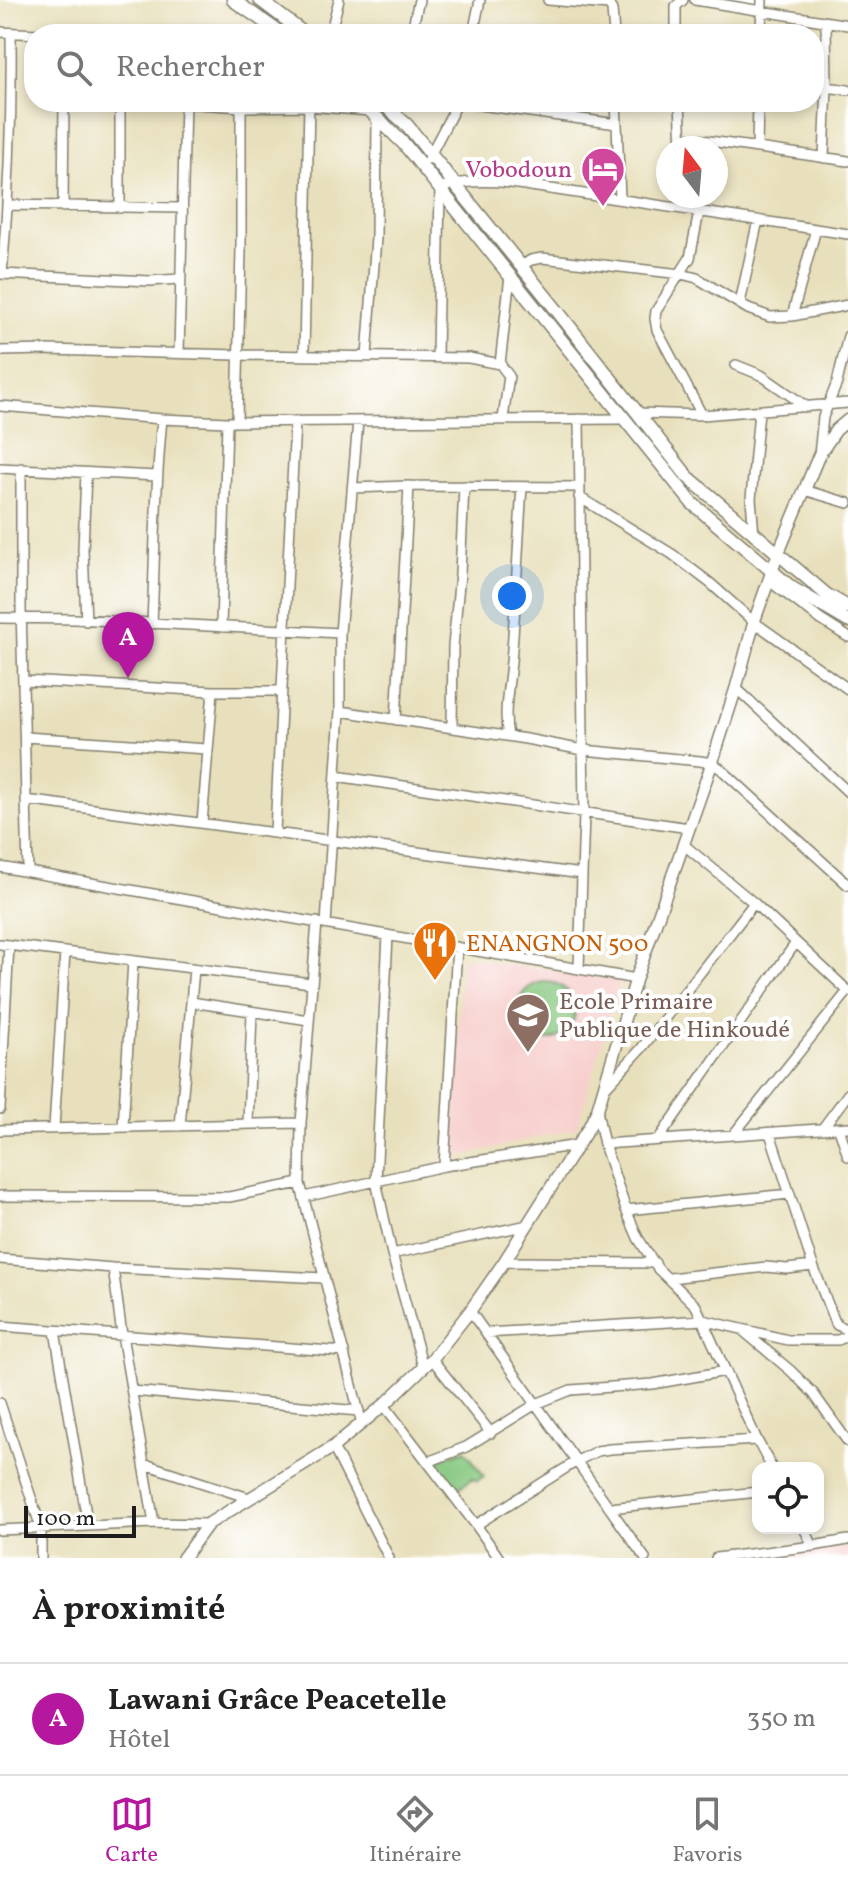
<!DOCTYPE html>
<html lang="fr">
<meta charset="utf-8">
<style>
:root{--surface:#fff;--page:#f6f6f6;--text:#222;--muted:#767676;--line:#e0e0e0;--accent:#b5179e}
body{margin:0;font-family:Vollkorn,serif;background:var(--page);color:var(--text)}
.controls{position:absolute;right:24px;bottom:24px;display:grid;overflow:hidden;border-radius:16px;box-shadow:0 4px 12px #0003}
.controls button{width:72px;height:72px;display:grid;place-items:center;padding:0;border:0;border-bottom:2px solid var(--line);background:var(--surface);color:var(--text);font:40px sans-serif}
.compass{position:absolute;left:656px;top:136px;width:72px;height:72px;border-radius:50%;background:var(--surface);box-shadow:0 4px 12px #0003;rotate:344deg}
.scale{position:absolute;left:24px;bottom:20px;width:112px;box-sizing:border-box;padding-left:8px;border:4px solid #1c1c1c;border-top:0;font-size:22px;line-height:28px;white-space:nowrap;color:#1c1c1c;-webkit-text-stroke:6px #fff;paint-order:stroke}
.you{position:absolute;left:512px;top:596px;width:28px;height:28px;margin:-20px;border:6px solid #fff;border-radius:50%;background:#1a73e8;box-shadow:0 0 0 12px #1a73e833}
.badge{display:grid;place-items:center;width:52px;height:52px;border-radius:50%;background:var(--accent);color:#fff;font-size:26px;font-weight:700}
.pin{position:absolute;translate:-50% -66px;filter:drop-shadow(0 2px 4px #0008)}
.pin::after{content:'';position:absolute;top:42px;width:28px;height:24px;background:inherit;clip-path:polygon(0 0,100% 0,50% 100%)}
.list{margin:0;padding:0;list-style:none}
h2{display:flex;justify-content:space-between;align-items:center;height:104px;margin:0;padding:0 32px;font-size:34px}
h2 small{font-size:26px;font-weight:400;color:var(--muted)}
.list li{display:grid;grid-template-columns:52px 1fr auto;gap:24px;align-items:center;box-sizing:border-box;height:112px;padding:0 32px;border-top:2px solid var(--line)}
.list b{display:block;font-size:30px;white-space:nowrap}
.list p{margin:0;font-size:26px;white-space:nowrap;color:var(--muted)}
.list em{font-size:26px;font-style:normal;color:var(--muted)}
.icon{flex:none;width:44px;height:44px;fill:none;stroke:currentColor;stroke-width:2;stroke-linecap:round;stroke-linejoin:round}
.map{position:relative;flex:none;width:848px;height:1558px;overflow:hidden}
.search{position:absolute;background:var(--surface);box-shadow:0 4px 12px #0003;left:24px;right:24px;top:24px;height:88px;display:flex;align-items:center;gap:20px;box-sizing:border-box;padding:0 28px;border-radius:32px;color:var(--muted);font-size:30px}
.sheet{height:216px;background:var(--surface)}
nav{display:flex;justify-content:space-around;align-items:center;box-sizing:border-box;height:112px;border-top:2px solid var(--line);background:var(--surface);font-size:22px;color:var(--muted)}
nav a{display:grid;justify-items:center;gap:4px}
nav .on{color:var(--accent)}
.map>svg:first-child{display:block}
.built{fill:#f7d0ce}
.green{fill:#86c77f;stroke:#51724e;stroke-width:2}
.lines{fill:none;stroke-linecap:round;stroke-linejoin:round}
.minor-casing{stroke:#827e6c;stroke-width:12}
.tertiary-casing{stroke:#827e6c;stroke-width:14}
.secondary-casing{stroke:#827e6c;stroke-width:15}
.minor{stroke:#fff;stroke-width:9}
.tertiary{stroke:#fff;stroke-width:11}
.secondary{stroke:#fff;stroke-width:12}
.labels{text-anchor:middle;stroke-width:8;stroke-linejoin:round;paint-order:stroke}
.hotel-label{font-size:24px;fill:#b23c85;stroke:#fff;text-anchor:end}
.food-label{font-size:24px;fill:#c56008;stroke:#fff;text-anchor:start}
.education-label{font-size:24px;fill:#785e54;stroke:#fff;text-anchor:start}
</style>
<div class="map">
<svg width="848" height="1558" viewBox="0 0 848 1558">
<rect width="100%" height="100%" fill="#fff"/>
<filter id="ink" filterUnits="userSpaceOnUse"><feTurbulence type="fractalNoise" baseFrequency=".0125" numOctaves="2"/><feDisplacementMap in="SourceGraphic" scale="16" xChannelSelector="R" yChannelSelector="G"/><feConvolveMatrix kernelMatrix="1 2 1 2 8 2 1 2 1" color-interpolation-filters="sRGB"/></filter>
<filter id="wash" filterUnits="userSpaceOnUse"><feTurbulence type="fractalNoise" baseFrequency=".006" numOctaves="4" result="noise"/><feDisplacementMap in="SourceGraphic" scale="32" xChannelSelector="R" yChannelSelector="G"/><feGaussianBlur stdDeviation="1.8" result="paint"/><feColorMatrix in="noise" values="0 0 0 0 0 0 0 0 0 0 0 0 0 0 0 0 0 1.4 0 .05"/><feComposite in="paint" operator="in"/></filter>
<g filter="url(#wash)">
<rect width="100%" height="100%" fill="#e8e0bc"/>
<path class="built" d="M 462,957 L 621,980 L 577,1128 L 452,1158 Z
M 848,1545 L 848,1558 L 755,1558 Z"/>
<path class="green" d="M517 1011a29 29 0 1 1 58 0a29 29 0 1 1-58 0Z
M 465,1450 L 484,1476 L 477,1481 L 473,1478 L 452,1493 L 433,1461 Z"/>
</g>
<g filter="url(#ink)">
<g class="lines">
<g class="minor-casing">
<path id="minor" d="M 548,0 L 609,5 L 612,10 L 614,34
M 695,0 L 848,25
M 0,32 L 37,34
M 330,34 L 339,0
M 411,34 L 419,0
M 473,34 L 480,0
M 676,34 L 676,6 L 683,0
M 761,34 L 762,0
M 827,87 L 848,90
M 458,102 L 617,124 L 620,199
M 616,102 L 617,124
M 680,102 L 682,148
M 185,103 L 241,107 L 308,106 L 370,111
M 682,137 L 848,161
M 757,148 L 758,102
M 824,158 L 827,87 L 826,22
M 428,159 L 458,102
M 684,196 L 685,209
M 8,205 L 181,208
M 63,207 L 64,102
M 120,208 L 120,102
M 699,212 L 690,258 L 656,311 L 655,319 L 657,330 L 702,415
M 521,266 L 531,260 L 542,258 L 681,274 L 697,278 L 748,309 L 770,317 L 792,316 L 848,305
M 0,274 L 150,281 L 179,279
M 2,274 C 9,194 12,114 11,33
M 740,303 L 758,220
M 792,316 L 816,229
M 0,351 L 47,350 L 237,355 L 469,358 L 500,364 L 509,376 L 503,419
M 179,353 L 185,102
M 304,355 L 309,102
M 367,356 L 376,238 L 377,118
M 437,357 L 440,188 C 463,180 488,181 511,183 L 848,234
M 500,364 L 510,276
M 736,365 L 761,375 L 807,407
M 0,406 L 162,419 L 227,422 L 622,419
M 638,413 L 702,415 L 848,403
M 579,419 L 584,814 L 579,969
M 237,421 L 241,249 L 241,107
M 819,455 L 823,417 L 837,383 L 848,336
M 0,468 L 156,476
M 21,468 L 21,608 L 28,872
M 352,488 L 409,486 L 579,487
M 804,490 L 848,503
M 579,497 L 672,554 L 710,583 L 754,622 L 848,689
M 754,535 L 751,499 L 759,411
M 769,581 L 821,620 L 848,637
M 0,618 L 75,619 L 340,633
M 86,621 L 83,550 L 86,473
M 152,624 C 155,555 155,487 162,419
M 221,627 L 227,422
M 24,681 L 213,691 L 282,691
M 736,688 L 848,792
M 340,711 L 526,739 L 583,750 L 700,761 L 712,763 L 721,769 L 848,885
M 396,720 L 409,486
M 452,728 L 453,646 L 460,574 L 464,486
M 508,736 C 503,712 509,686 511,662 C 516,603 518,545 522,487
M 25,737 L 207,749
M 336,776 L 689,828
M 26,800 L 582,874
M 202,823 L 213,691
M 275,832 L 295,421
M 683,844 L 754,903 L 848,991
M 0,867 L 636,979
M 317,922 L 301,1123 L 300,1183 L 362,1424
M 326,924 L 340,711 L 340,633 L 358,421
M 388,935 L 376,1181 L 392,1254 L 423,1367
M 0,944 L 311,983
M 191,1002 L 309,1020
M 606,1087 L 641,1049 L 754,903
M 0,1109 L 9,945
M 597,1111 L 604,1144 L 626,1210 L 638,1238 L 658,1269 L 696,1306 L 757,1440 L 772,1468
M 248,1124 L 252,1012
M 180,1126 L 194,969
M 123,1127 L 133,961
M 54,1128 L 65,952
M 839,1128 L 848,1156
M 822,1129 L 848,1094
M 0,1130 L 301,1123
M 770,1133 L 813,1266 L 834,1320 L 837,1325 L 848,1330
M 733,1135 L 848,991
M 658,1140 L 795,944
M 604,1144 L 848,1127
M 444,1166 L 457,947
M 0,1196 L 229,1197 L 300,1183
M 304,1197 L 444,1166 L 578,1145
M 626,1210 L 790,1194
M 392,1254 L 528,1225
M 0,1259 L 113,1268 L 324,1278
M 504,1262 L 655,1263
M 113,1268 L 122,1335 L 154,1523
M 670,1278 L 766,1267 L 787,1269 L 813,1266
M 470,1311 L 645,1558
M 0,1326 L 344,1352
M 741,1329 L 791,1371 L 813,1393 L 848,1442
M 55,1331 L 88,1526
M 486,1333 L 703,1320 L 788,1340 L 838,1340 L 848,1336
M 432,1359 L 491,1433
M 132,1391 L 359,1411
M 0,1403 L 41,1528 L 41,1558
M 384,1405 L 476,1525 L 499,1558
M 333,1447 L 389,1558
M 428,1462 L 466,1447 L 536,1404 L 571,1390 L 653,1384 L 726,1371
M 145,1464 L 249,1498
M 610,1508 L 758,1492
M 476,1525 L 577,1461 L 597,1451 L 610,1449 L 757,1440
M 804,1528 L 813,1546
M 0,1530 L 154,1523 L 208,1524
M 716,1558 L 813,1546 L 848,1540"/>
</g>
<g class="tertiary-casing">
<path id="tertiary" d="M 183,1558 L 208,1524 L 333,1447 L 384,1405 L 432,1359 L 470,1311 L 504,1262 L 589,1127 L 597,1111 L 636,979 L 712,763 L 736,688 L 754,622 L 778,554 L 819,455 L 836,430 L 848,420"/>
</g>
<g class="secondary-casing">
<path id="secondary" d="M 233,0 L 282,34
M 260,0 L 305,34
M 361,102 L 404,144 L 692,503 L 792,588 L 848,621
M 381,102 L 407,125 L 555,308 L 688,477 L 827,595 L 848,607"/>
</g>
<use href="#minor" class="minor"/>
<use href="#tertiary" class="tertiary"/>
<use href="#secondary" class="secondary"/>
</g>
</g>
<defs>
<g id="hotel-pin" transform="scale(2.3)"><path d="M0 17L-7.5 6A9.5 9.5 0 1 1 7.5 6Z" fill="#d1479c" stroke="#fff"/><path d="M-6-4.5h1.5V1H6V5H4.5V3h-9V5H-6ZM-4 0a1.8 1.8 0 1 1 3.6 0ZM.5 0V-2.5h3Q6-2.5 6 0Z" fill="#fff"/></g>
<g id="restaurant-pin" transform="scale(2.3)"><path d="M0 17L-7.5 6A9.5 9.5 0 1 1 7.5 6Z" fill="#e8710a" stroke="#fff"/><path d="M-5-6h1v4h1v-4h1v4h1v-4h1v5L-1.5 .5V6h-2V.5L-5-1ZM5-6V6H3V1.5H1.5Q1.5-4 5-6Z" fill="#fff"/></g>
<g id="school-pin" transform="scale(2.3)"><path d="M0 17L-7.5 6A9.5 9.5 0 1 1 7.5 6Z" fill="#8d6e63" stroke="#fff"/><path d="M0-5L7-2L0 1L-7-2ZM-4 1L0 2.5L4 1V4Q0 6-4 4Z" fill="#fff"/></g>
</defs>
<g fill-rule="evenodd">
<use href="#hotel-pin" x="603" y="169"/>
<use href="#restaurant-pin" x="435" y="943"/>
<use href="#school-pin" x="528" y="1015"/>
</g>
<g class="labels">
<g class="hotel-label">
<text x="572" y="177">Vobodoun</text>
</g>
<g class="food-label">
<text x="466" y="951">ENANGNON 500</text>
</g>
<g class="education-label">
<text x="559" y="1009">Ecole Primaire<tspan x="559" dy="28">Publique de Hinkoudé</tspan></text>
</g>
</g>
</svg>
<div class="controls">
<button><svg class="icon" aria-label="locate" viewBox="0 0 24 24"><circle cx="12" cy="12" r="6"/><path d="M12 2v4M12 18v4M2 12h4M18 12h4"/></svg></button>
</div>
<svg class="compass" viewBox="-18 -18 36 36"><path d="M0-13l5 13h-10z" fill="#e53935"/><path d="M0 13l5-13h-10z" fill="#767676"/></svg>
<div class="scale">100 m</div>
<div class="you"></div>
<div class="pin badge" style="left:128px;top:678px">A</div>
<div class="search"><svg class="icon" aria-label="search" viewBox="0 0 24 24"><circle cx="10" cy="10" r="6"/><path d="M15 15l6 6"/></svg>Rechercher</div>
</div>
<section class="sheet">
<h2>À proximité<small></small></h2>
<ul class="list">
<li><span class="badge">A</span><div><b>Lawani Grâce Peacetelle</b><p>Hôtel</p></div><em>350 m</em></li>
</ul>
</section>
<nav>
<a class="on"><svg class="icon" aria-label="map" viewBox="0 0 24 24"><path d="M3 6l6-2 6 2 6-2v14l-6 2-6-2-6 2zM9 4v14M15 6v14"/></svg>Carte</a>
<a><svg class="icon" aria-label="directions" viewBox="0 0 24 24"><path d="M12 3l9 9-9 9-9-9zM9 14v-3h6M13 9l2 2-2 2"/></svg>Itinéraire</a>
<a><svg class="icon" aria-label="saved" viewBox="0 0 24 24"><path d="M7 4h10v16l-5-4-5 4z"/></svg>Favoris</a>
</nav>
